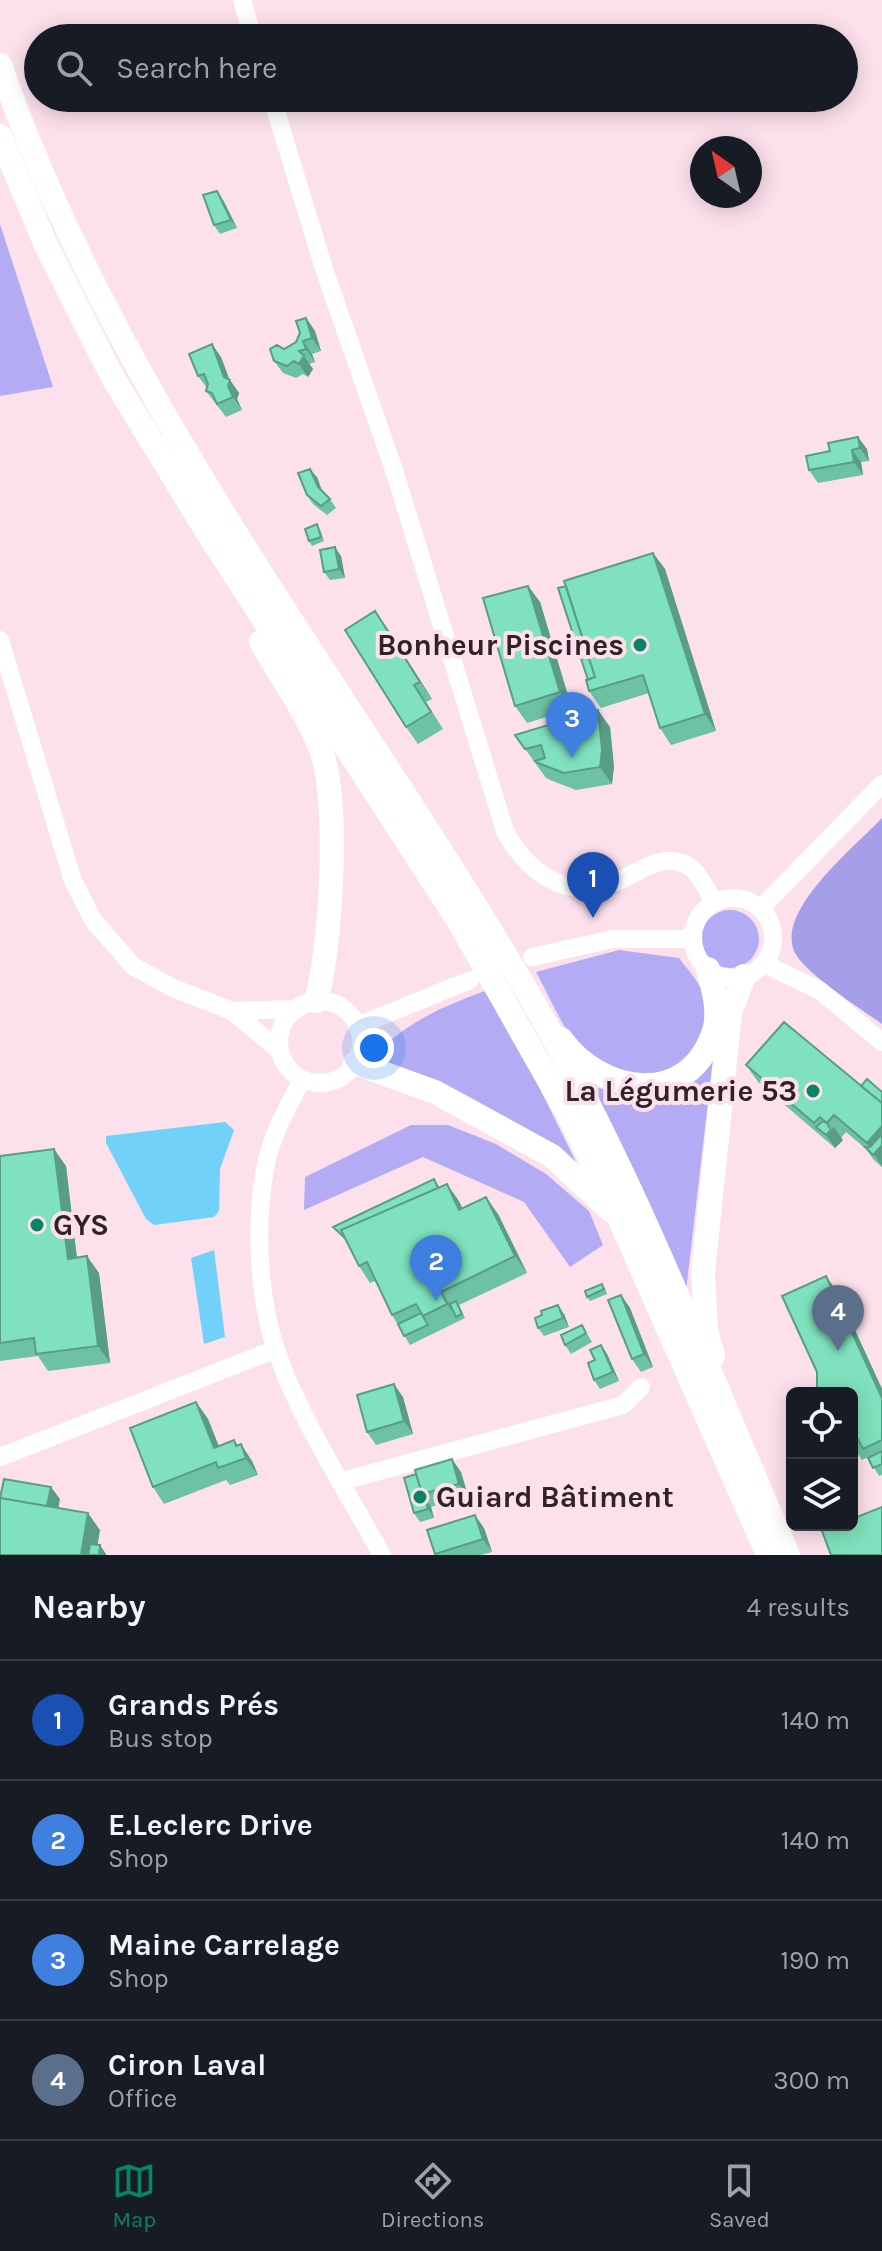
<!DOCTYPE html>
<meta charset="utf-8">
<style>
:root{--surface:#171b24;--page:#242831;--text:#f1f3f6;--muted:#9ea1a6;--line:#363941;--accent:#088363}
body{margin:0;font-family:Karla,sans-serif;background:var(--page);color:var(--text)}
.controls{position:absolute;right:24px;bottom:24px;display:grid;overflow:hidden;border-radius:12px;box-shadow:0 4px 20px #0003}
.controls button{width:72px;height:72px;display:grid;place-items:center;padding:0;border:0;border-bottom:2px solid var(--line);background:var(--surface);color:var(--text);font:40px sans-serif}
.compass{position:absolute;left:690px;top:136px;width:72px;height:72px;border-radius:50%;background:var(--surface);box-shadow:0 4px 20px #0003;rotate:326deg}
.you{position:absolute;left:374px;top:1048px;width:28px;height:28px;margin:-20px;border:6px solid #fff;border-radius:50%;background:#1a73e8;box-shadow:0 0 0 12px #1a73e833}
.badge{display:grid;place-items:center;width:52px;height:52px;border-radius:50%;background:var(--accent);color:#fff;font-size:26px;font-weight:700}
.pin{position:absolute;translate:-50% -66px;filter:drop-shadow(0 2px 4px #0008)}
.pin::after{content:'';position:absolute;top:42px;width:28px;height:24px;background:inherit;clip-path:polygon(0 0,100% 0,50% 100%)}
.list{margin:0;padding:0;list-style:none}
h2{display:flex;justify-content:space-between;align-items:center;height:104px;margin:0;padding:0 32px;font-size:34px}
h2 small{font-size:26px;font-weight:400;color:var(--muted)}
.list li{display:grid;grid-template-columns:52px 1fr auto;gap:24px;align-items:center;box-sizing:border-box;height:120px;padding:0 32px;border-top:2px solid var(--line)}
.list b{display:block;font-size:30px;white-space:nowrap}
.list p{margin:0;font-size:26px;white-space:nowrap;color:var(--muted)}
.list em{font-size:26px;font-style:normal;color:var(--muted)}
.icon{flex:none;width:44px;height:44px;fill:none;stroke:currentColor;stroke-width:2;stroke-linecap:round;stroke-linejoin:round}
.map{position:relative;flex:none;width:882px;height:1555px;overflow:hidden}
.search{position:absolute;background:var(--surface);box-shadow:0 4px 20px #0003;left:24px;right:24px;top:24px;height:88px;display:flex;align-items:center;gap:20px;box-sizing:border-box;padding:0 28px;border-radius:44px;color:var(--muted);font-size:30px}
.sheet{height:584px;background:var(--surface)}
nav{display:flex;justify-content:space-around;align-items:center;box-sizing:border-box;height:112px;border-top:2px solid var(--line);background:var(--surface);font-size:22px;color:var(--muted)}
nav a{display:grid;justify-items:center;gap:4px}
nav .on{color:var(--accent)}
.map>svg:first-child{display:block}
.green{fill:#b3acf5}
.forest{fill:#a59ee9}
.water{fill:#71d1f9}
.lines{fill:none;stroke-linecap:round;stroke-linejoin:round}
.minor{stroke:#fff;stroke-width:18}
.major{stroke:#fff;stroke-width:24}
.wall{fill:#6dc2a3}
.shaded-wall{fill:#599e84}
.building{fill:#7fe1bd;stroke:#599e84;stroke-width:2}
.poi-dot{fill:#088363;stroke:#fce1ed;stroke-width:3}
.labels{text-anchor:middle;stroke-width:8;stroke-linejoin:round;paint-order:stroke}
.poi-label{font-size:30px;font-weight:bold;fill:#312129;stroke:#fce1ed;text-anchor:end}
</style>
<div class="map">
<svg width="882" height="1555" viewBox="0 0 882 1555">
<rect width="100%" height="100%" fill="#fce1ed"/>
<path class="green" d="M 0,224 L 53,387 L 0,396 Z
M701 939a29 29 0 1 1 58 0a29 29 0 1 1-58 0Z
M 619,950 L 679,958 C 690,973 709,992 707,1012 C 704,1068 642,1092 596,1065 C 572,1051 550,997 536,972 Z
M 485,991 L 538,1085 L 583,1176 L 385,1066 L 382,1048 C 412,1020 446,1005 485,991 Z
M 719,1047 L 712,1068 L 686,1291 L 587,1085 L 646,1100 L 672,1088 Z
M 411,1125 L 448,1125 L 496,1144 L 546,1174 L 589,1211 L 603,1245 L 570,1267 L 524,1202 L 423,1157 L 304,1210 L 305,1177 Z"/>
<path class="forest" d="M 882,818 L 882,1024 C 861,1009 806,974 795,953 C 774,911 856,846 882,818 Z"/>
<path class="water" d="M 225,1122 L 234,1130 L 220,1169 L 219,1211 L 214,1217 L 154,1225 L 146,1219 L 106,1143 L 106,1136 Z
M 214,1250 L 225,1337 L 204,1344 L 191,1258 Z"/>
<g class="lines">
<path class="minor" d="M 242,0 L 253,38
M 272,98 L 324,269 L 394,470 L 505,831 C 524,867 559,897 604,886 C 632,880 659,848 690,867 C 699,873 708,892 715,902
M 0,640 L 73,881 L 93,920 L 133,966 L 173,988 L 232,1011 L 279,1050
M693 938a40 40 0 1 1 80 0a40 40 0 1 1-80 0Z
M 761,908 L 882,784
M 532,957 L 613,939 L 693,939
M 764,964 L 819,990 L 882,1042
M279 1042a41 41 0 1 1 82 0a41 41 0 1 1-82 0Z
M 232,1011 L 297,1009
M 357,1026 L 470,980
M 302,1079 C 288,1107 270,1138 265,1169 C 255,1225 258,1296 276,1350 C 301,1422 346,1489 382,1555
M 0,1457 L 276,1349
M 342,1481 L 623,1405 L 641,1387"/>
<path class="major" d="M 0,65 C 118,404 348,686 528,993 C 632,1170 706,1367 788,1555
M 0,136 L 46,245 L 113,378 L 209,535 L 461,925 L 568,1114 L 620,1220 L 768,1555
M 261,642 C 281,677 307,713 321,750 C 340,801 331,949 316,1001
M 561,1039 C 601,1095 689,1109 714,1031 C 720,1011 713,988 708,969
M 355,1063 L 435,1092 L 552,1156 L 610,1210
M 713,1356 L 706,1330 L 703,1272 L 730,1013 L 744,976"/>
</g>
<path class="wall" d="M 223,200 L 237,228 L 220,234 L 214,225 Z
M 306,318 L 315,331 L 321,351 L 312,354 L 315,362 L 309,364 L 313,369 L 308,377 L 303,374 L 296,378 L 283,373 L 274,361 L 284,349 L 296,342 Z
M 221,357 L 229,379 L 239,393 L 237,399 L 242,410 L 226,417 L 206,391 L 207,388 L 198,376 Z
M 828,443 L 867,449 L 869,461 L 861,462 L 863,475 L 818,483 L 809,470 L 830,451 Z
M 317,477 L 322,491 L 330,499 L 336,508 L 327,515 L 313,504 L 307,495 Z
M 320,529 L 324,541 L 312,546 L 309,541 Z
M 653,553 L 665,569 L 716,731 L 671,745 L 660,728 L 649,693 L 601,708 L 589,691 L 588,680 Z
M 341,556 L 345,578 L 330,580 L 324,572 Z
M 528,586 L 540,602 L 572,709 L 527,723 L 515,706 Z
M 387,628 L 432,699 L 426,702 L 443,729 L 418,744 L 406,727 Z
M 610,727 L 614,767 L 612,784 L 576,790 L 550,780 L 546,778 L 515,735 Z
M 746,1065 L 861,1086 L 882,1092 L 882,1167 L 874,1160 L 866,1149 L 846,1132 L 841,1138 L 843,1140 L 835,1148 L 758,1082 Z
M 0,1156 L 66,1166 L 77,1258 L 99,1273 L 110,1363 L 48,1371 L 38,1356 L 0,1361 Z
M 437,1183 L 439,1187 L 447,1184 L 462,1208 L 498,1214 L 527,1273 L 459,1305 L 465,1318 L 410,1345 L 392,1315 L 375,1281 L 370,1283 L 359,1266 L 346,1241 L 333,1227 Z
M 605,1288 L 607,1294 L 590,1301 L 587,1297 Z
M 838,1293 L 882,1389 L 882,1475 L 879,1476 L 868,1457 L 862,1460 L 852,1445 L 852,1393 Z
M 621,1295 L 630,1308 L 653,1367 L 641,1372 L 632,1359 Z
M 564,1314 L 569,1327 L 544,1336 L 538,1328 Z
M 582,1325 L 592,1342 L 571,1354 L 565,1345 Z
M 601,1345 L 607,1354 L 619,1381 L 600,1389 L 594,1380 L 595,1360 Z
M 403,1397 L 413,1434 L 376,1445 L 367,1432 Z
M 196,1402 L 208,1419 L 219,1446 L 238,1446 L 252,1461 L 258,1475 L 230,1485 L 226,1480 L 164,1504 L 153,1487 Z
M 461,1472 L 468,1496 L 431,1507 L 434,1518 L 420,1522 L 414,1513 L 404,1478 Z
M 484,1528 L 492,1552 L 481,1555 L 436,1555 L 435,1554 Z"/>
<path class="shaded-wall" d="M 217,191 L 223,200 L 237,228 L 231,220 Z
M 306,318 L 315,331 L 321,351 L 312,338 Z
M 303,341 L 312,354 L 315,362 L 306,349 Z
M 212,344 L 221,357 L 230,381 L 230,380 L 239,393 L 237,399 L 242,410 L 233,397 L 224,377 Z
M 304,356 L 313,369 L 308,377 L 299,364 Z
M 858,437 L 867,449 L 869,461 L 860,448 Z
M 852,450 L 861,462 L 863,475 L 854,462 Z
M 310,469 L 317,477 L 324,496 L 318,487 Z
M 335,547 L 341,556 L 345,578 L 339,569 Z
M 653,553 L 665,569 L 716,731 L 705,714 Z
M 528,586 L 540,602 L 572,709 L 560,692 Z
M 375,611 L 387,628 L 432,699 L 420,682 Z
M 598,710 L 610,727 L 614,767 L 612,784 L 600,767 Z
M 882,1126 L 882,1167 L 867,1143 Z
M 834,1127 L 843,1140 L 835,1148 L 826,1135 Z
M 54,1149 L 66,1166 L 79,1276 L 68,1259 Z
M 447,1184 L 459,1201 L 471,1227 L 459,1210 Z
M 486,1197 L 498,1214 L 527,1273 L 515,1256 Z
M 87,1256 L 99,1273 L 110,1363 L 98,1346 Z
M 826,1276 L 838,1293 L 882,1389 L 882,1398 Z
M 441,1292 L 453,1308 L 456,1317 L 447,1304 Z
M 621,1295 L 630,1308 L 653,1367 L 644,1354 Z
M 558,1305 L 564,1314 L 569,1327 L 563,1318 Z
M 601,1345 L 607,1354 L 619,1381 L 613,1372 Z
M 394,1384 L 403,1397 L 413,1434 L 404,1421 Z
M 196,1402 L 208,1419 L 226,1465 L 214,1448 Z
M 234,1440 L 246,1457 L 241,1444 L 252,1461 L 258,1475 L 236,1446 Z
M 452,1459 L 461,1472 L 468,1496 L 459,1484 Z
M 51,1487 L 60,1499 L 56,1522 L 47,1509 Z
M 425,1499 L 431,1507 L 434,1518 L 428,1509 Z
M 88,1513 L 100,1530 L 96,1555 L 81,1555 Z
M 475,1515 L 484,1528 L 492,1552 L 483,1539 Z
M 100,1545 L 106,1554 L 106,1555 L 99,1555 Z"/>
<path class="building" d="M 217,191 L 231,220 L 214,225 L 203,195 Z
M 306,318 L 312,338 L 303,341 L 306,349 L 299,351 L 304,356 L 299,364 L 294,361 L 287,366 L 274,361 L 270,349 L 277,345 L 284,349 L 296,342 L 300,333 L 296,321 Z
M 212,344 L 224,377 L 230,380 L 228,386 L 233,397 L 217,404 L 212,393 L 206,391 L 208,384 L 204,374 L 198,376 L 189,354 Z
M 858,437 L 860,448 L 852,450 L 854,462 L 809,470 L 806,456 L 830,451 L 828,443 Z
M 310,469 L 318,487 L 330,499 L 321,506 L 307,495 L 298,473 Z
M 317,524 L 321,537 L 309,541 L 305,529 Z
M 335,547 L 339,569 L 324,572 L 320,550 Z
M 653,553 L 705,714 L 660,728 L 643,675 L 589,691 L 586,680 L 595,677 L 564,581 Z
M 528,586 L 560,692 L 515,706 L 483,598 Z
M 566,586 L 595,677 L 588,680 L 558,588 Z
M 375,611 L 420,682 L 414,685 L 431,712 L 406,727 L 345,630 Z
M 598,710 L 602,750 L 600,767 L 564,773 L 538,763 L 535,761 L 545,758 L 541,745 L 525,749 L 515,735 Z
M 784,1022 L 882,1103 L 882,1126 L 867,1143 L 834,1115 L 827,1123 L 820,1117 L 814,1123 L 746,1065 Z
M 867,1079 L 882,1092 L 882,1103 L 861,1086 Z
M 823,1121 L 827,1123 L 831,1130 L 826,1135 L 816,1127 Z
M 882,1134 L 882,1145 L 873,1155 L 865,1147 L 870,1147 Z
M 54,1149 L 68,1259 L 87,1256 L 98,1346 L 36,1354 L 34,1338 L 0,1343 L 0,1156 Z
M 434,1179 L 438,1188 L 341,1230 L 345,1238 L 333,1227 Z
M 447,1184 L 459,1210 L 486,1197 L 515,1256 L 441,1292 L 447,1304 L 423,1316 L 416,1304 L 392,1315 L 367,1262 L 359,1266 L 341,1230 Z
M 826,1276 L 882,1398 L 882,1440 L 863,1449 L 858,1439 L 852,1442 L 852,1393 L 820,1393 L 817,1388 L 817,1372 L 782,1296 Z
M 602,1284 L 604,1289 L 587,1297 L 585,1291 Z
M 621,1295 L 644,1354 L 632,1359 L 608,1300 Z
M 456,1301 L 462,1314 L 456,1317 L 450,1304 Z
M 558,1305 L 563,1318 L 538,1328 L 535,1318 L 542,1315 L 541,1311 Z
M 421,1313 L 428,1325 L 404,1336 L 398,1324 Z
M 582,1325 L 586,1333 L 565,1345 L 561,1335 Z
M 601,1345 L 613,1372 L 594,1380 L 588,1363 L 595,1360 L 590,1350 Z
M 394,1384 L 404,1421 L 367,1432 L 357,1395 Z
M 196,1402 L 214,1448 L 234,1440 L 236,1446 L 241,1444 L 246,1458 L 218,1468 L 216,1462 L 153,1487 L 130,1428 Z
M 882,1451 L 882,1464 L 873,1468 L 868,1458 Z
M 452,1459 L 459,1484 L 422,1494 L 415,1470 Z
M 416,1474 L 422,1494 L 425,1499 L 428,1509 L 414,1513 L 404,1478 Z
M 4,1479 L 51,1487 L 47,1506 L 0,1498 Z
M 0,1498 L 88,1513 L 81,1555 L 0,1555 Z
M 882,1507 L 882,1555 L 831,1555 L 822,1531 L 836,1525 L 852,1525 L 852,1519 Z
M 475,1515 L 483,1539 L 435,1554 L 427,1530 Z
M 90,1544 L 100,1545 L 99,1555 L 88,1555 Z"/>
<g class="poi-dot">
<circle cx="640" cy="645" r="8"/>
<circle cx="813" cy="1091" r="8"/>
<circle cx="37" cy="1225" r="8"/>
<circle cx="420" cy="1497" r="8"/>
</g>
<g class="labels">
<g class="poi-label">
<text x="624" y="655">Bonheur Piscines</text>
<text x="797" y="1101">La Légumerie 53</text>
<text x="53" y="1235" text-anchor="start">GYS</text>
<text x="436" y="1507" text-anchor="start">Guiard Bâtiment</text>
</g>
</g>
</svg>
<div class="controls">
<button><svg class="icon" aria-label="locate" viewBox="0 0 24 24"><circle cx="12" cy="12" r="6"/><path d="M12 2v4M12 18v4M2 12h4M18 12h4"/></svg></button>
<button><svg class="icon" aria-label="layers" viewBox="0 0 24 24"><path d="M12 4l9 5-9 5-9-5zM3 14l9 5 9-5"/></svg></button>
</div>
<svg class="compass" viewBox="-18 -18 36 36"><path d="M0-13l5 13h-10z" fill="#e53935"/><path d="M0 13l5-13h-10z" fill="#9ea1a6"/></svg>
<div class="you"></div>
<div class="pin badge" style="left:593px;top:918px;background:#1a4fb4">1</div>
<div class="pin badge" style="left:436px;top:1301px;background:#3f7fe0">2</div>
<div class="pin badge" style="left:572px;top:758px;background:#3f7fe0">3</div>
<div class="pin badge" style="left:838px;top:1351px;background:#5c6f8a">4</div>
<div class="search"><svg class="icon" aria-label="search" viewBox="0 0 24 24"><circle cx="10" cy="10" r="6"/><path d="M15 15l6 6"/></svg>Search here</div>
</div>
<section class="sheet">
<h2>Nearby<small>4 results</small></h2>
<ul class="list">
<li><span class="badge" style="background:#1a4fb4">1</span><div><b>Grands Prés</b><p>Bus stop</p></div><em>140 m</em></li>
<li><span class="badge" style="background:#3f7fe0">2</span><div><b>E.Leclerc Drive</b><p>Shop</p></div><em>140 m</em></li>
<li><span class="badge" style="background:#3f7fe0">3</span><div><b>Maine Carrelage</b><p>Shop</p></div><em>190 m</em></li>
<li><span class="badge" style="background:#5c6f8a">4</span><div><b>Ciron Laval</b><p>Office</p></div><em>300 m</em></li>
</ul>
</section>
<nav>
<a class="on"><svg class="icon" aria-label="map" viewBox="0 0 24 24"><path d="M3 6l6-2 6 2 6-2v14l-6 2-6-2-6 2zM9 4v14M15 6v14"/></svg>Map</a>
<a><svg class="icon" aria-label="directions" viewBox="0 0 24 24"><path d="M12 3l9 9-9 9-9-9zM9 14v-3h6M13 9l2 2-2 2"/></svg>Directions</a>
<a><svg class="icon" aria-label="saved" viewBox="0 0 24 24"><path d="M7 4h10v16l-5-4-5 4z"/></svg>Saved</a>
</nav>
